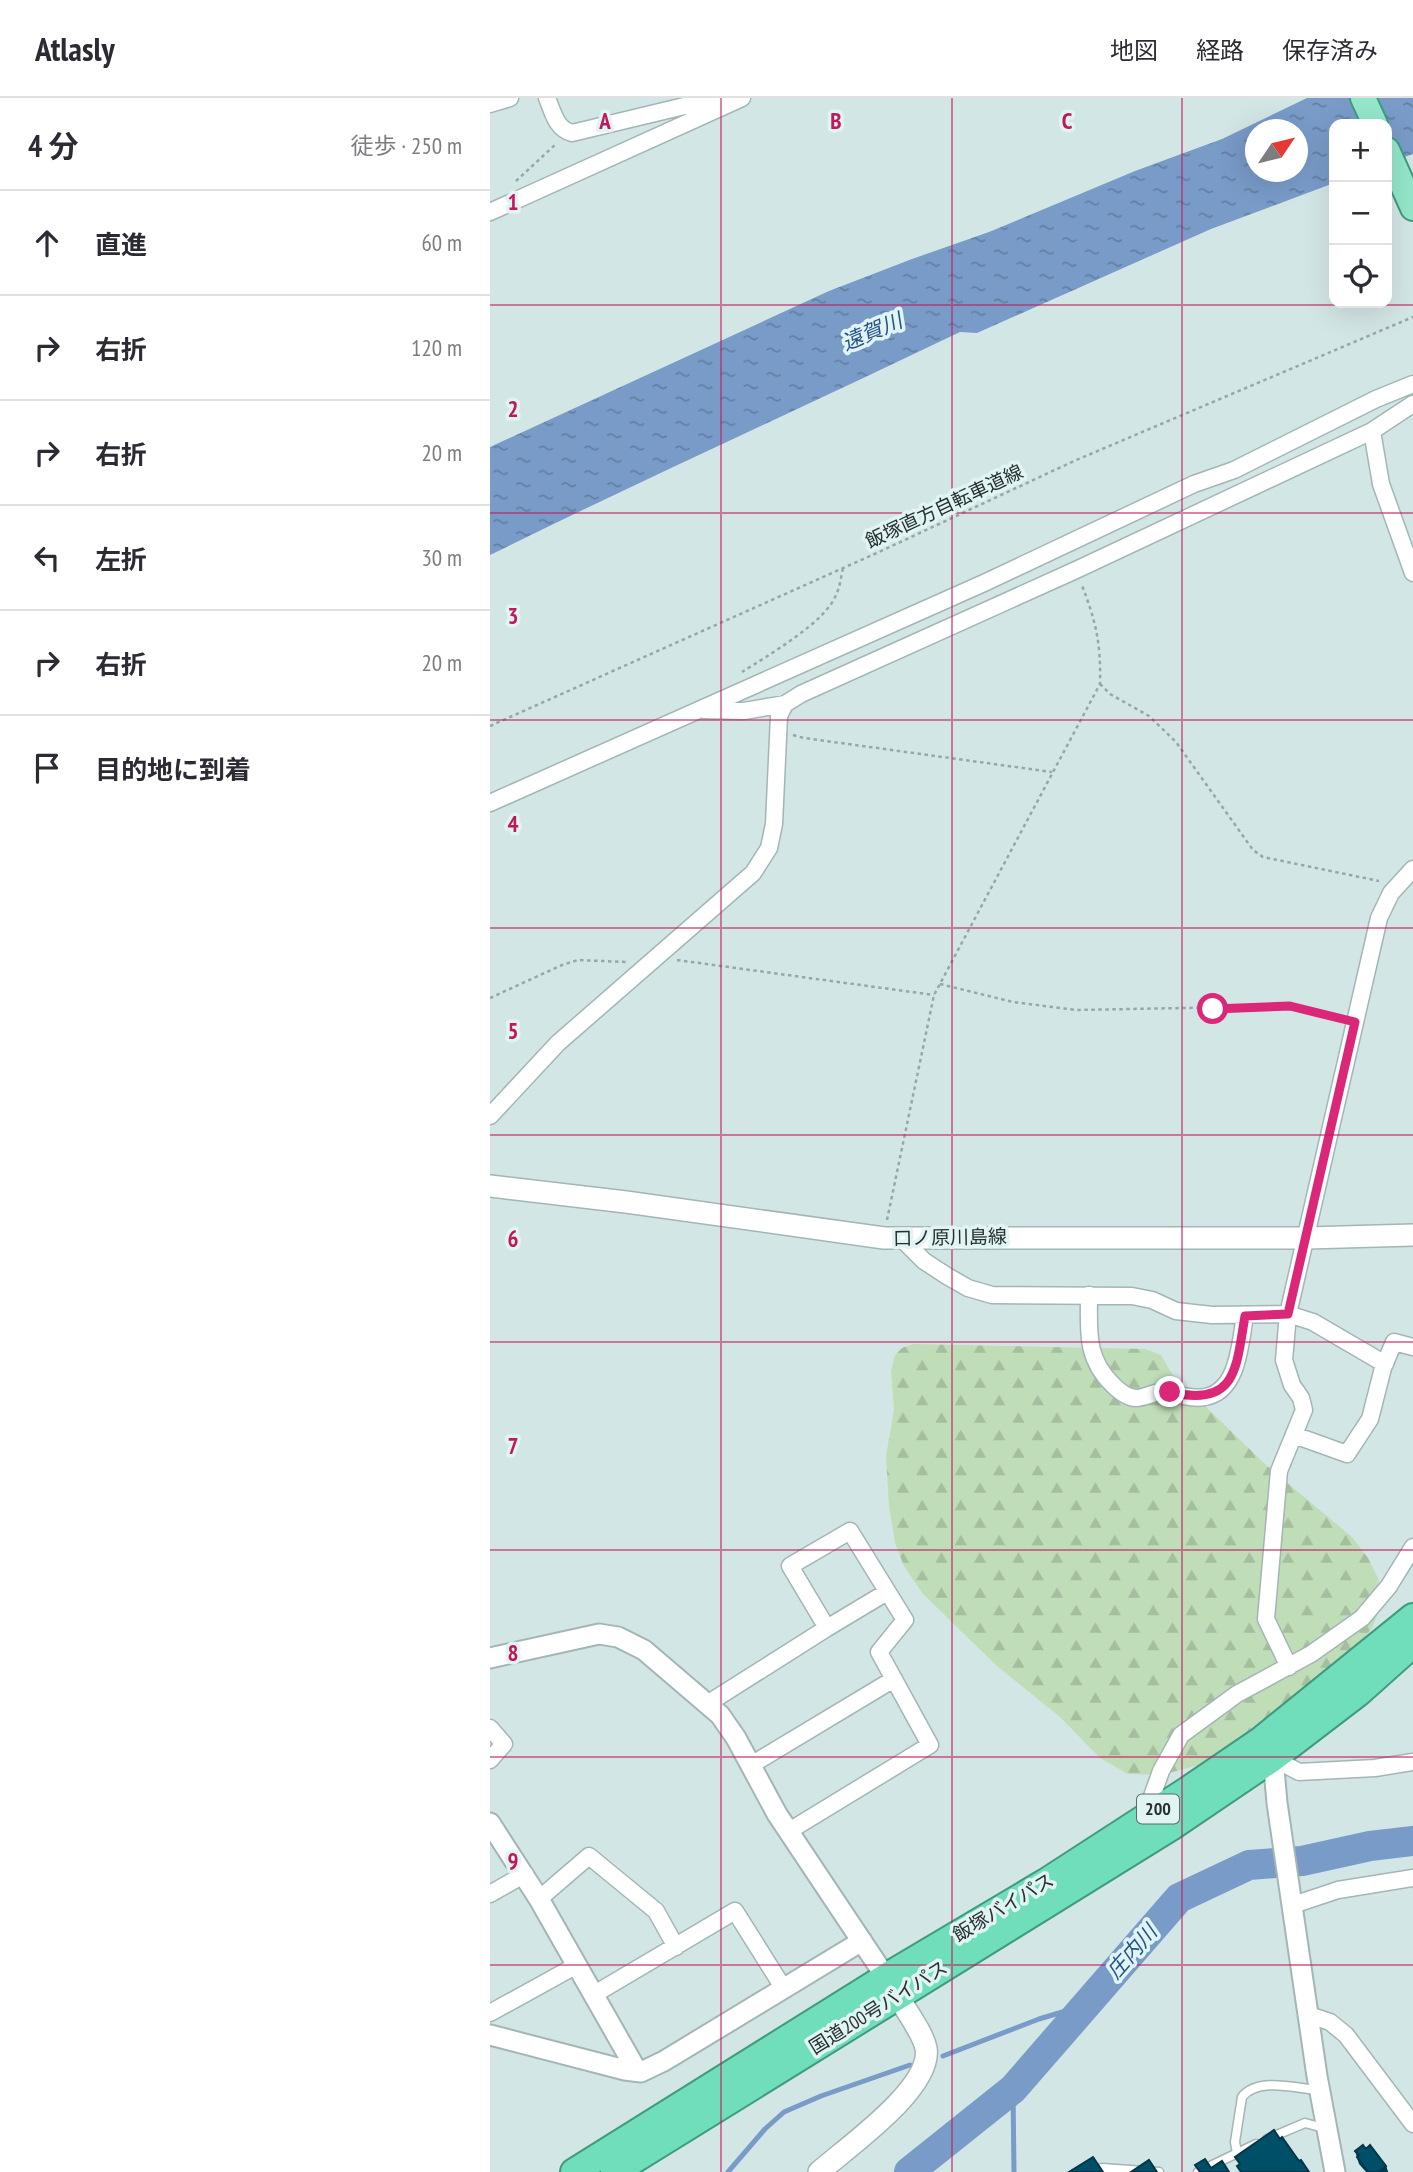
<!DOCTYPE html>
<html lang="ja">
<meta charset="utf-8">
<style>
:root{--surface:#fff;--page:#f7f7f7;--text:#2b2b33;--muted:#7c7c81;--line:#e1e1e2}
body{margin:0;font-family:"PT Sans Narrow","Noto Sans JP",sans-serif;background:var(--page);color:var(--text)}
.controls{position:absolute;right:21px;top:21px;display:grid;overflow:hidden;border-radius:14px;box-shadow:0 7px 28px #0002}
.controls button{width:63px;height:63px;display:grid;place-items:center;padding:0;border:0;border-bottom:2px solid var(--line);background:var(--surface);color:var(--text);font:35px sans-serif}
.compass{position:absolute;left:755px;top:21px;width:63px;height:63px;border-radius:50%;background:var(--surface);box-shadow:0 7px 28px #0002;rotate:55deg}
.stop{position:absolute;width:21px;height:21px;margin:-16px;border:5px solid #db2777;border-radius:50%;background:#fff}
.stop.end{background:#db2777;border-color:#fff;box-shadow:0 2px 7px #0008}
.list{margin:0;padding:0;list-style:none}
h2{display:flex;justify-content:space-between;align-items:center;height:91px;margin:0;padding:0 28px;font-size:30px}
h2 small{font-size:23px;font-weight:400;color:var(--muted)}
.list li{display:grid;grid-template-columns:46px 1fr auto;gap:21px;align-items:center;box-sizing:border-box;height:105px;padding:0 28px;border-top:2px solid var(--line)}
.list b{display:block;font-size:26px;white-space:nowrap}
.list em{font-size:23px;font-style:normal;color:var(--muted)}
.icon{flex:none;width:38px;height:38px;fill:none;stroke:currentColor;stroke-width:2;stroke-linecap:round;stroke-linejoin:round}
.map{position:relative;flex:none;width:923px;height:2074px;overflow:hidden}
header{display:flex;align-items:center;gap:42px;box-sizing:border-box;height:98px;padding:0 35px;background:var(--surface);border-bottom:2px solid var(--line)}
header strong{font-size:33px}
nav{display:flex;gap:38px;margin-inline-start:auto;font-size:24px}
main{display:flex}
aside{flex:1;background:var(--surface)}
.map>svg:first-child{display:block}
.forest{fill:url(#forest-firs)}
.water{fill:url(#water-ripples);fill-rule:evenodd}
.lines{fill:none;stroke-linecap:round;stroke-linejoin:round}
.stream{stroke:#799bc8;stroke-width:5}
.river{stroke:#799bc8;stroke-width:30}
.service-casing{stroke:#a3b5b5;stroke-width:11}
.minor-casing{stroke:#a3b5b5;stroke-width:19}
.tertiary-casing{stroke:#a3b5b5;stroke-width:23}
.secondary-casing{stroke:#a3b5b5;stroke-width:24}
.primary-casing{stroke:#409b7e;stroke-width:28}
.trunk-casing{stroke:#409b7e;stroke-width:30}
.path{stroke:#97a6a6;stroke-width:2.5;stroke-dasharray:3.5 3.5;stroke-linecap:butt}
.service{stroke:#fff;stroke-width:8}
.minor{stroke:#fff;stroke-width:16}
.tertiary{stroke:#fff;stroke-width:19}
.secondary{stroke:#fff;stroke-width:21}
.primary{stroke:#94e6cb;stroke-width:24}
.trunk{stroke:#70deba;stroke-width:26}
.wall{fill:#004459}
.shaded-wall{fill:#003749}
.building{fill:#004f68;stroke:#003749;stroke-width:2}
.route{stroke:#db2777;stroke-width:9}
.grid{fill:none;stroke:#c2185b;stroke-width:2;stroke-opacity:0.55}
.labels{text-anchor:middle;stroke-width:7;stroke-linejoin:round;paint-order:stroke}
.shield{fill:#e0f4f4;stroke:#5e6969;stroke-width:2}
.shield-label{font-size:18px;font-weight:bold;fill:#272e2e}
.street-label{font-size:19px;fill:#272e2e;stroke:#e0f4f4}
.water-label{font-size:21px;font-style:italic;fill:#25528b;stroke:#e0f4f4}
.grid-label{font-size:23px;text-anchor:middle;font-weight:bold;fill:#c2185b;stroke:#e0f4f4;stroke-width:7;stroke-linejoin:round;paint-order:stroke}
</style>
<header>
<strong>Atlasly</strong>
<nav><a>地図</a><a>経路</a><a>保存済み</a></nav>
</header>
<main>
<aside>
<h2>4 分<small>徒歩 · 250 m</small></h2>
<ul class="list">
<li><svg class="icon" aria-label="ahead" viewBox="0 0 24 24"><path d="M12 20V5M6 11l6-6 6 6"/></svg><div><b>直進</b></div><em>60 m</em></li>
<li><svg class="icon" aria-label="right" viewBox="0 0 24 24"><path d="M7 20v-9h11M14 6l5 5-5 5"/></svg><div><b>右折</b></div><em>120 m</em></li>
<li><svg class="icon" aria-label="right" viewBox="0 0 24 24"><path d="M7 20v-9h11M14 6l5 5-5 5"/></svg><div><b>右折</b></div><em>20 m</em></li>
<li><svg class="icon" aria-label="left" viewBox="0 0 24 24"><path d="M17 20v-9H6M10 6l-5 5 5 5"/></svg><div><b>左折</b></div><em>30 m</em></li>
<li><svg class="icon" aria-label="right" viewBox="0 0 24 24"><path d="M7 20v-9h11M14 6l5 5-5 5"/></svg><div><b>右折</b></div><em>20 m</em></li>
<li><svg class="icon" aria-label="arrive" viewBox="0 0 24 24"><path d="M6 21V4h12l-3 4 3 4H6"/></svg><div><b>目的地に到着</b></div></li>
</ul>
</aside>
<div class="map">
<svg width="923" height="2074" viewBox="0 0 923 2074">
<defs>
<pattern id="forest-firs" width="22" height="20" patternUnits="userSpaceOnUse" patternTransform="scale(1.75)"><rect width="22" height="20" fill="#bfddb7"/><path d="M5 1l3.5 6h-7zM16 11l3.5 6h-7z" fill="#a4be9e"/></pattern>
<pattern id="water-ripples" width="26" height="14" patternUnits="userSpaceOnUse" patternTransform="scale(1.75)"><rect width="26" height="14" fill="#799bc8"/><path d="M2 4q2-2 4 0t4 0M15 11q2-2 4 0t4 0" fill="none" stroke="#637fa3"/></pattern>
</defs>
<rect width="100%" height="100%" fill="#d3e6e6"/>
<path class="forest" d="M 423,1246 L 655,1251 L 671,1257 L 682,1276 L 776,1367 L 862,1439 L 878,1460 L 888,1480 L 892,1506 L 882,1530 L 854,1565 L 754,1644 L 709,1667 L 671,1677 L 638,1676 L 610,1660 L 570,1619 L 507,1568 L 433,1496 L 414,1468 L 405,1445 L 399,1408 L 396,1358 L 404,1312 L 401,1273 L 405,1257 L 412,1250 Z"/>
<path class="water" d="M 817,0 L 923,0 L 923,56 L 897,65 L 897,26 L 844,26 L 844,85 L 721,131 L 487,235 L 470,234 C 314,309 156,380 0,457 L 0,349 L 339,193 L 422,161 L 499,134 L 645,73 L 732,41 ZM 766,32 L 808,32 L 808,74 L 766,74 Z"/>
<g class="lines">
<path class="stream" d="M 453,1958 L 549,1921 L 599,1906
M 523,1991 L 524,2074
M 238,2074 L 275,2031 L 294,2014 L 331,1998 L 420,1967"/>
<path class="river" d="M 419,2074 L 523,1991 L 689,1800 L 759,1767 L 812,1763 L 880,1748 L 923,1743"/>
<g class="service-casing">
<path id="service" d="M 777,2041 L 815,2025 L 834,2030
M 747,2055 L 745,2044 L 752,1999 C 768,1979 804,1990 828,1992
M 612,2070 L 669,2074
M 708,2074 L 766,2046"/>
</g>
<g class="minor-casing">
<path id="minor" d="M 57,0 C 63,14 66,31 82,35 L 207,5 L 237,2
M 0,6 L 20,0
M 0,114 L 252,0
M 882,333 L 923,306
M 214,612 L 254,613 L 295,606
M 0,705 L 494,485 L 704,386 L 744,372 L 886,301 L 923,286
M 0,1018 L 68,945 L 263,775 L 279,750 L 284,726 L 289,618 L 295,606 L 311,596 L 586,472 L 882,333 L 891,386 L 923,475
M 411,1140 L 434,1163 L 457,1178 L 478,1190 L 502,1197 L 642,1198 L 662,1202 L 686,1213 L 722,1217 L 798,1216 L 823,1224 L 895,1266
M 599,1197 C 599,1233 595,1260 623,1287 C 629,1293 638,1300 646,1300 C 655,1300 663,1294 672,1294 C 686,1295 701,1302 715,1299 C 749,1293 750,1244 755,1218
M 804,1337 L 857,1356 L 880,1321 L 893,1270 L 904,1244 L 923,1249
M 337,1530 L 397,1494
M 799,1569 L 776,1521 L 789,1373 L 814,1312 L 811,1300 L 802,1287 L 794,1262 L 798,1216 L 889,820 L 901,795 L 923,771
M 217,1606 L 337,1530 L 300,1468 L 360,1433 L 415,1522 L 389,1554 L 440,1647 L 299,1733
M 0,1630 L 14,1646 L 0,1662
M 783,1660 L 809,1674 L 885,1670 L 923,1664
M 261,1667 L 404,1581
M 655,1718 L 671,1673 L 691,1637 L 747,1596 L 821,1556 L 872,1520 L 899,1488 L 923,1449
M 0,1796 L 35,1776
M 49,1801 L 99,1758 L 166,1813 L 186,1849
M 803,1807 L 848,1792 L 923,1780
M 103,1897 L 245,1813 L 294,1891
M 0,1915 L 87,1867
M 819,1917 L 840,1924 L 856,1937 L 923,2026"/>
</g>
<g class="tertiary-casing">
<path id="tertiary" d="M 0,1560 L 109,1536 L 128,1539 L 154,1552 L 230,1617 L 246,1640 L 287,1716 L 403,1890
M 777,1652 L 783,1660 L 787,1705 L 827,1978 L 845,2074
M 0,1725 L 49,1801 L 147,1973
M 0,1937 L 135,1972 L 151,1974 L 174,1963 L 372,1843"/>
</g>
<g class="secondary-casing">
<path id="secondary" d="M 0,1088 L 136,1104 L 394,1140 L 817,1140 L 923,1137
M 329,2074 C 356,2050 443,1990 436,1950 C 433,1935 415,1911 407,1897"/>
</g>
<g class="primary-casing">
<path id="primary" d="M 873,0 L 885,26
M 897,52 L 923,110"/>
</g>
<g class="trunk-casing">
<path id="trunk" d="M 84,2074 L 396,1879 L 556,1784 L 698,1692 L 770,1643 L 923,1519
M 124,2074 L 681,1729 L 783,1660 L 868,1595 L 923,1546"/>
</g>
<path class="path" d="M 26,83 L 67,45
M 252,574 C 277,558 336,524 346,497 C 350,489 351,479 353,470
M 610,586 L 620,596 L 659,618 L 686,644 L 763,752 L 773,759 L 889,783
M 0,628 L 389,454 L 584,363 L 923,219
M 303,637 L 314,640 L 562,674
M 187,862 L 444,897
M 450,886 L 523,904 L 586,912 L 800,908 L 848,920
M 0,900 L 72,867 L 88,862 L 136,864
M 397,1122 L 444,897 L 610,586 C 611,545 606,523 591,485"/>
<use href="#service" class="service"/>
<use href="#minor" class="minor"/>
<use href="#tertiary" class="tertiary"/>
<use href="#secondary" class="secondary"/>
<use href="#primary" class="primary"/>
<use href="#trunk" class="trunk"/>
</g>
<path class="wall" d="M 876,2051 L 896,2068 L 898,2074 L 876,2074 L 869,2066 L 865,2053 Z"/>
<path class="shaded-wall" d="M 896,2068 L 898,2074 L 888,2074 Z"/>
<path class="building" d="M 784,2032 L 790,2041 L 792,2039 L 809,2063 L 811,2062 L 819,2074 L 751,2074 L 747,2068 L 750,2066 L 745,2059 Z
M 873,2047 L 876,2051 L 880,2047 L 896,2068 L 888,2074 L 878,2074 L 867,2059 L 869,2057 L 865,2053 Z
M 603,2059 L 613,2074 L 579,2074 Z
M 715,2061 L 721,2070 L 732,2063 L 739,2074 L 710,2074 L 705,2067 Z
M 659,2062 L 667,2074 L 641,2074 Z"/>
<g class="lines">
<path class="route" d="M 680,1294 C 747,1310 746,1270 755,1218 L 798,1216 L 865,924 L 800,908 L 723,911"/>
</g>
<path class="grid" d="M 231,0 L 231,2074M 462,0 L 462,2074M 692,0 L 692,2074M 0,207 L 923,207M 0,415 L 923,415M 0,622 L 923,622M 0,830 L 923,830M 0,1037 L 923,1037M 0,1244 L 923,1244M 0,1452 L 923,1452M 0,1659 L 923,1659M 0,1867 L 923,1867"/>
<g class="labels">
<rect class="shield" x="647" y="1696.5" width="42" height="29" rx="5"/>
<g class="shield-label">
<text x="668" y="1717">200</text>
</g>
<g class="street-label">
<text transform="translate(454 408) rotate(-25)" y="7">飯塚直方自転車道線</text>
<text transform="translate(460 1139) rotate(-1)" y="7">口ノ原川島線</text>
<text transform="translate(513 1809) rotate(-31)" y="7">飯塚バイパス</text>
<text transform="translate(388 1909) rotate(-32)" y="7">国道200号バイパス</text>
</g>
<g class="water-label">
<text transform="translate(382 234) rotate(-23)" y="7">遠賀川</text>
<text transform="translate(642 1854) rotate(-49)" y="7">庄内川</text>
</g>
</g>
<g class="grid-label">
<text x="115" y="31">A</text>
<text x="346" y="31">B</text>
<text x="577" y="31">C</text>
<text x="23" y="112">1</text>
<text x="23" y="319">2</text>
<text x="23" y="526">3</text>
<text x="23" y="734">4</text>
<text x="23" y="941">5</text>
<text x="23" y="1149">6</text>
<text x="23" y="1356">7</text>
<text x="23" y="1563">8</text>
<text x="23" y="1771">9</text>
</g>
</svg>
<div class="controls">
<button>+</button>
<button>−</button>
<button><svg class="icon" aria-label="locate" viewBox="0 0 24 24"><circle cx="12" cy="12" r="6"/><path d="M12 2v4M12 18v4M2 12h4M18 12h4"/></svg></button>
</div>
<svg class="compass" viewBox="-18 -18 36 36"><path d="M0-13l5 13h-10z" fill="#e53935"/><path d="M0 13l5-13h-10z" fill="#7c7c81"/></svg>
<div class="stop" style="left:723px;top:911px"></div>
<div class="stop end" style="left:680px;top:1294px"></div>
</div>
</main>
